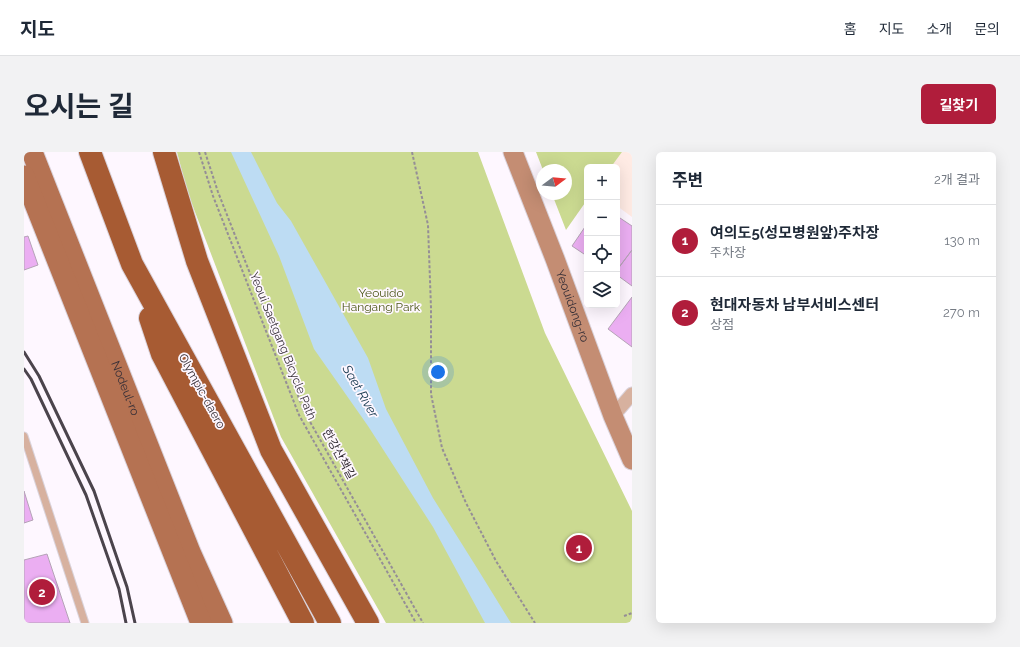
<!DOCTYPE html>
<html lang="ko">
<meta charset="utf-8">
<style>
:root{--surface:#fff;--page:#f2f2f3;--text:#1f2937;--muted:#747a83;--line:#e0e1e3;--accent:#b01d3b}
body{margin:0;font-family:Raleway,"Noto Sans KR",sans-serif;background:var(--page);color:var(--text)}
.controls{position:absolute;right:12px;top:12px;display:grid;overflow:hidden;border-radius:6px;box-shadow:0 4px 16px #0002}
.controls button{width:36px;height:36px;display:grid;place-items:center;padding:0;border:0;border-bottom:1px solid var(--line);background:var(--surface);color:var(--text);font:20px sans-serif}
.compass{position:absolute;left:512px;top:12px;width:36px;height:36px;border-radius:50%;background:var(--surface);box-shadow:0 4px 16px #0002;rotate:74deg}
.you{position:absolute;left:414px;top:220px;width:14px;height:14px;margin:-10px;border:3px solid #fff;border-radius:50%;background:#1a73e8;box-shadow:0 0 0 6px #1a73e833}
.badge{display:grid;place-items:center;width:26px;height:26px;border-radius:50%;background:var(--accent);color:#fff;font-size:13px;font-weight:700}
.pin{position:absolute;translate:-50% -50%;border:2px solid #fff;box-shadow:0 1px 4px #0006}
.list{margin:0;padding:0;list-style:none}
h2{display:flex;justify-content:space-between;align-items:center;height:52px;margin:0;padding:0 16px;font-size:17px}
h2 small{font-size:13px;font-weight:400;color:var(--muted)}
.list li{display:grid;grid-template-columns:26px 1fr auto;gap:12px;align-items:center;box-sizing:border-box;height:72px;padding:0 16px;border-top:1px solid var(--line)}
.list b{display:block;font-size:15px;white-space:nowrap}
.list p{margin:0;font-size:13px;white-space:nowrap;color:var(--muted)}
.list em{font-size:13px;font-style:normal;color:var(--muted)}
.icon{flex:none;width:22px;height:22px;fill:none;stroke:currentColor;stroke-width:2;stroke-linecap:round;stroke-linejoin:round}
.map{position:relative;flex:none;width:608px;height:471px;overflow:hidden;border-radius:6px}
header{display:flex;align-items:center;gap:24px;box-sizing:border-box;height:56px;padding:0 20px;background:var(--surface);border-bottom:1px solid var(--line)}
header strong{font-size:19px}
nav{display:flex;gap:22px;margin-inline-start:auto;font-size:14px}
.intro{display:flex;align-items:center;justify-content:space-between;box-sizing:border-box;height:96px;padding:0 24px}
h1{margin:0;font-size:28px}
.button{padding:10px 18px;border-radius:6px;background:var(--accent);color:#fff;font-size:14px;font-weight:700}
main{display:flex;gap:24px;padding:0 24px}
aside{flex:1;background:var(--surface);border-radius:6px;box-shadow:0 4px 16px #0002}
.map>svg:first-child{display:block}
.commercial{fill:#ffebe4}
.green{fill:#cbda91}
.water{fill:#bddcf3}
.building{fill:#ebaef2;stroke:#b4a3b6}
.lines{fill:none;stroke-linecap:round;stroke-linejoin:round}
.lane-casing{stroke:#dad3db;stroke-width:9}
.street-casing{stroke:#dad3db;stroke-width:15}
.secondary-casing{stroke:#dad3db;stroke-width:21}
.primary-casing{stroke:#dad3db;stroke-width:23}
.highway-casing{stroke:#dad3db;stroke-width:24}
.path{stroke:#958e96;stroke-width:2;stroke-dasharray:3 2;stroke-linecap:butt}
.lane{stroke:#d7b19f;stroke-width:7}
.street{stroke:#d7b19f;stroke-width:13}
.secondary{stroke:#c48d73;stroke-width:19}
.primary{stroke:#b57252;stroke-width:21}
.highway{stroke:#a75b33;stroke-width:22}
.rail{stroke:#4b444c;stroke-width:3}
.labels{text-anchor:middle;stroke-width:3.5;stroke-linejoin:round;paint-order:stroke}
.park-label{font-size:12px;fill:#4c5718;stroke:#fef7ff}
.street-label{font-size:12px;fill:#362f37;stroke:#fef7ff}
.water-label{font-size:13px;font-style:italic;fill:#173950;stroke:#fef7ff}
</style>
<header>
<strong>지도</strong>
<nav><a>홈</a><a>지도</a><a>소개</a><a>문의</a></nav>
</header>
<div class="intro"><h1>오시는 길</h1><a class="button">길찾기</a></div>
<main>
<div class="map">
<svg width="608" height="471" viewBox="0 0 608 471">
<rect width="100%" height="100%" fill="#fef7ff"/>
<path class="commercial" d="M 598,0 L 608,0 L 608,65 L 593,54 L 593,15 L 587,15 Z"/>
<path class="green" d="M 153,0 L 454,0 L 521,181 L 608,359 L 608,471 L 362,471 L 257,285 L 163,39 Z
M 512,0 L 598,0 L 587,15 L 563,15 L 563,48 L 542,78 L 528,42 L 542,42 L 542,18 L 519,18 Z"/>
<path class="water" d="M 207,0 L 227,0 L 253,51 L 267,69 L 344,206 L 362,257 L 409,346 L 453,416 L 487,471 L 461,471 L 409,375 L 344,274 L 290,197 L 255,104 Z"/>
<path class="building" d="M 593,64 L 608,74 L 608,98 L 593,118 Z
M 563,72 L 563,104 L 548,94 Z
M 4,84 L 14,113 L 0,118 L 0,85 Z
M 608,98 L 608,134 L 593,123 L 593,118 Z
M 608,145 L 608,195 L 584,177 Z
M 0,339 L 9,368 L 0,371 Z
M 23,402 L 46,471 L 0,471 L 0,408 Z"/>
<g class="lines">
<g class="lane-casing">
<path id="lane" d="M 0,284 L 61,471"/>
</g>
<g class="street-casing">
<path id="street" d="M 589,264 L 608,242"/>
</g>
<g class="secondary-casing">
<g id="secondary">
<path id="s1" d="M 489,0 L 531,107 L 589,264 L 608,308"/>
</g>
</g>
<g class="primary-casing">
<g id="primary">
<path id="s2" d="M 8,0 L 166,400 L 198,471"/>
<path d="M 0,24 L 177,471"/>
</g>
</g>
<g class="highway-casing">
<path id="highway" d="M 66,0 L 108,112 L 306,471
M 140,0 L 173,109 L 247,298 L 344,471
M 126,166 L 138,202 L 279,471"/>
</g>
<path class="path" d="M 175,0 L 189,44 L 275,263 L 392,471
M 181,0 L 194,40 L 280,259 L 399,471
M 388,0 L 404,73 L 407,156 L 407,242 L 418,296 L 442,351 L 472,409 L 511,471
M 600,464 L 608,461"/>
<use href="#lane" class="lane"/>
<use href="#street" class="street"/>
<use href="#secondary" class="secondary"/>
<use href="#primary" class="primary"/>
<use href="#highway" class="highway"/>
<path class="rail" d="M 0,200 L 15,224 L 70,339 L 103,435 L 111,471
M 0,217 L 7,227 L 62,343 L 95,437 L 102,471"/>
</g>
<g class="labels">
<g class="park-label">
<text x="357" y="145">Yeouido<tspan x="357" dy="14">Hangang Park</tspan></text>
</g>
<g class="street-label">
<text dy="4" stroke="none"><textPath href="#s1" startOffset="165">Yeouidong-ro</textPath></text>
<text transform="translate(259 194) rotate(68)" y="4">Yeoui Saetgang Bicycle Path</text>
<text dy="4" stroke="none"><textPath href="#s2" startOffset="254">Nodeul-ro</textPath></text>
<text transform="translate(178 239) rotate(61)" y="4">Olympic-daero</text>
<text transform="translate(315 302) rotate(61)" y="4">한강산책길</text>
</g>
<g class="water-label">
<text transform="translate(337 239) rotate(60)" y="5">Saet River</text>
</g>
</g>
</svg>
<div class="controls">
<button>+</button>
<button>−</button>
<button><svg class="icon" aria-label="locate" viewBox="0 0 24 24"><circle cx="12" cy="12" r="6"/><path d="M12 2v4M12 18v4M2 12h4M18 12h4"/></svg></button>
<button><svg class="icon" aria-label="layers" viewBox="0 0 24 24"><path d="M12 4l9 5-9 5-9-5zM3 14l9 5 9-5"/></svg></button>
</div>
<svg class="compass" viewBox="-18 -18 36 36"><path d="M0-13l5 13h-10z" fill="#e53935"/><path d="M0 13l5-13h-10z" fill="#747a83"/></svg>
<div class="you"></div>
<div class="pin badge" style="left:555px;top:396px">1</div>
<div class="pin badge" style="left:18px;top:440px">2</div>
</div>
<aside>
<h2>주변<small>2개 결과</small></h2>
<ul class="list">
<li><span class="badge">1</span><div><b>여의도5(성모병원앞)주차장</b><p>주차장</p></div><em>130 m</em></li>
<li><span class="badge">2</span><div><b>현대자동차 남부서비스센터</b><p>상점</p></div><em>270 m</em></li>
</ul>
</aside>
</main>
